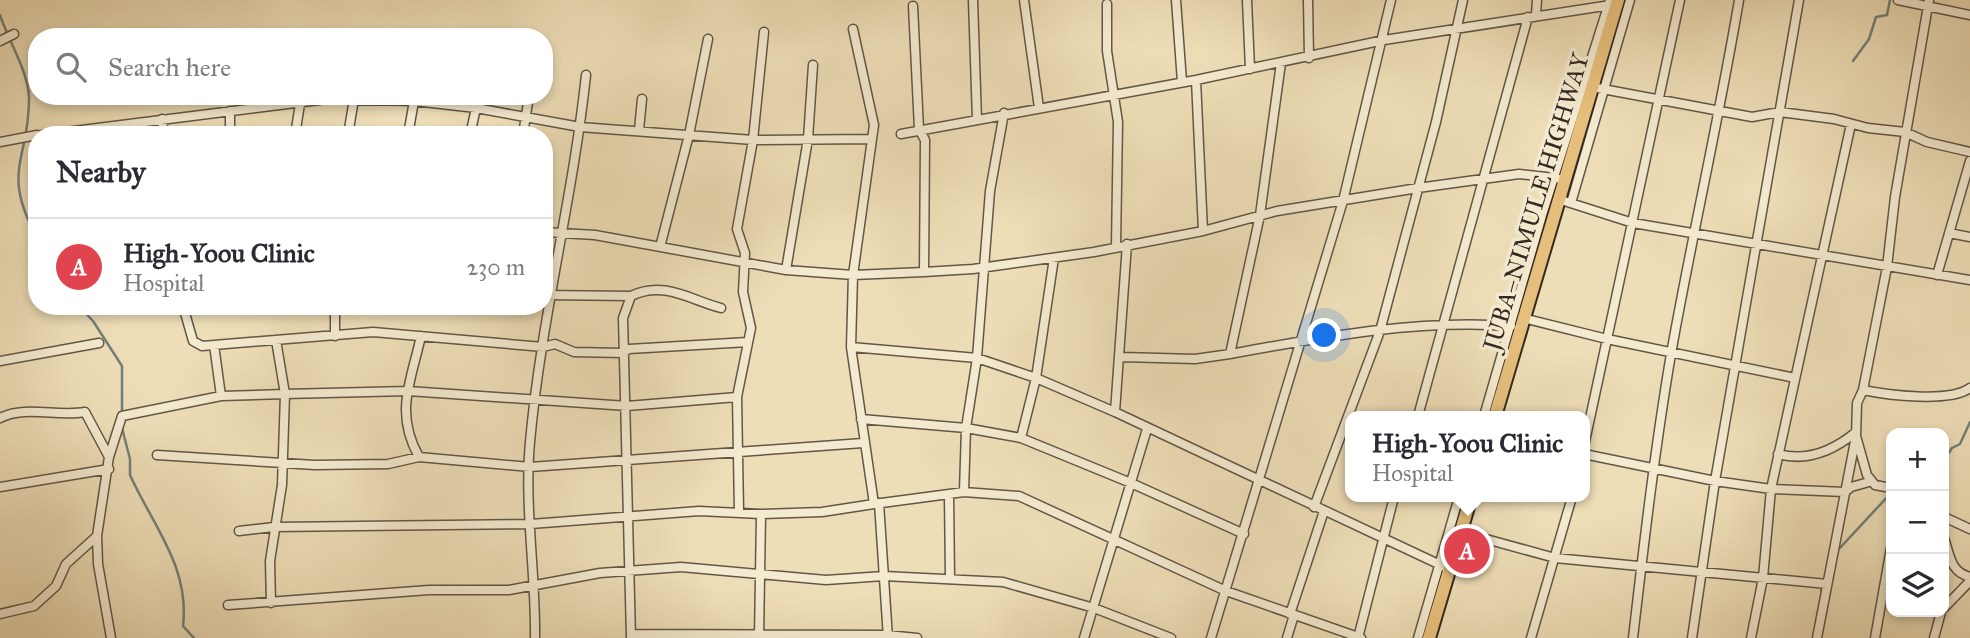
<!DOCTYPE html>
<meta charset="utf-8">
<style>
:root{--surface:#fff;--page:#f2f2f3;--text:#2b2b33;--muted:#7c7c81;--line:#e1e1e2;--accent:#ea580c}
body{margin:0;font-family:"IM FELL Great Primer",serif;background:var(--page);color:var(--text)}
.controls{position:absolute;right:21px;bottom:21px;display:grid;overflow:hidden;border-radius:14px;box-shadow:0 4px 10px #0003}
.controls button{width:63px;height:63px;display:grid;place-items:center;padding:0;border:0;border-bottom:2px solid var(--line);background:var(--surface);color:var(--text);font:35px sans-serif}
.you{position:absolute;left:1325px;top:336px;width:24px;height:24px;margin:-18px;border:5px solid #fff;border-radius:50%;background:#1a73e8;box-shadow:0 0 0 10px #1a73e833}
.badge{display:grid;place-items:center;width:46px;height:46px;border-radius:50%;background:var(--accent);color:#fff;font-size:23px;font-weight:700}
.pin{position:absolute;translate:-50% -50%;border:4px solid #fff;box-shadow:0 2px 7px #0006}
.popup{position:absolute;left:1345px;top:411px;width:245px;height:91px;box-sizing:border-box;display:grid;place-content:center;border-radius:14px;background:var(--surface);filter:drop-shadow(0 2px 5px #0005);font-size:23px;white-space:nowrap;color:var(--muted)}
.popup b{font-size:26px;color:var(--text)}
.popup::after{content:'';position:absolute;left:50%;top:100%;margin-left:-14px;border:14px solid transparent;border-top-color:var(--surface)}
.list{margin:0;padding:0;list-style:none}
h2{display:flex;justify-content:space-between;align-items:center;height:91px;margin:0;padding:0 28px;font-size:30px}
h2 small{font-size:23px;font-weight:400;color:var(--muted)}
.list li{display:grid;grid-template-columns:46px 1fr auto;gap:21px;align-items:center;box-sizing:border-box;height:98px;padding:0 28px;border-top:2px solid var(--line)}
.list b{display:block;font-size:26px;white-space:nowrap}
.list p{margin:0;font-size:23px;white-space:nowrap;color:var(--muted)}
.list em{font-size:23px;font-style:normal;color:var(--muted)}
.icon{flex:none;width:38px;height:38px;fill:none;stroke:currentColor;stroke-width:2;stroke-linecap:round;stroke-linejoin:round}
.map{position:relative;flex:none;width:1970px;height:638px;overflow:hidden}
.search{position:absolute;background:var(--surface);box-shadow:0 4px 10px #0003;left:28px;top:28px;width:525px;height:77px;display:flex;align-items:center;gap:18px;box-sizing:border-box;padding:0 24px;border-radius:28px;color:var(--muted);font-size:26px}
.panel{position:absolute;background:var(--surface);box-shadow:0 4px 10px #0003;left:28px;top:126px;width:525px;height:189px;border-radius:28px}
.map>svg:first-child{display:block}
.lines{fill:none;stroke-linecap:round;stroke-linejoin:round}
.stream{stroke:#72817b;stroke-width:2.5}
.minor-casing{stroke:#625747;stroke-width:11}
.primary-casing{stroke:#342a22;stroke-width:16}
.minor{stroke:#f4ead0;stroke-width:8}
.primary{stroke:#e7bf7c;stroke-width:12}
.labels{text-anchor:middle;stroke-width:7;stroke-linejoin:round;paint-order:stroke}
.street-label{font-size:24px;fill:#342a22;stroke:#f4ead0}
</style>
<div class="map">
<svg width="1970" height="638" viewBox="0 0 1970 638">
<rect width="100%" height="100%" fill="#eedeb7"/>
<filter id="stains"><feTurbulence type="fractalNoise" baseFrequency=".00286" numOctaves="4"/><feColorMatrix values="0 0 0 0 .2 0 0 0 0 .09 0 0 0 0 .02 0 0 0 .5 -.17"/></filter>
<radialGradient id="worn" r=".72"><stop offset=".6" stop-color="#630" stop-opacity="0"/><stop offset="1" stop-color="#630" stop-opacity=".3"/></radialGradient>
<g class="lines">
<path class="stream" d="M 0,15 C 8,40 28,71 29,97 C 30,159 0,171 37,237
M 1853,61 L 1869,39 L 1876,17 L 1887,15 L 1890,0
M 79,306 L 93,321 L 122,366 L 122,414
M 122,428 L 130,459 L 130,475 C 153,526 190,567 183,626 L 194,638
M 1944,460 L 1952,448 L 1960,444 L 1970,422
M 1838,550 L 1891,493
M 1821,598 L 1822,584"/>
<g class="minor-casing">
<path id="minor" d="M 973,0 L 977,120
M 1024,0 L 1039,108
M 1176,0 L 1182,82
M 1247,0 L 1250,69
M 1308,0 L 1309,58
M 1898,0 L 1970,15
M 1107,4 L 1107,51 L 1118,122 L 1116,246
M 913,6 L 919,129 L 925,140 L 924,272
M 1536,15 L 1537,0
M 853,29 L 874,125 L 853,275 L 851,347 L 874,504 L 964,492 L 1019,496 L 1226,591 L 1361,638
M 0,41 L 14,34
M 1281,63 L 1260,215 L 1230,354 C 1323,337 1417,319 1511,326
M 1196,80 L 1203,231
M 1592,87 L 1752,117 L 1780,112 L 1834,119 L 1868,128 L 1905,132 L 1927,142 L 1970,152
M 230,111 L 230,135
M 162,119 L 164,135
M 639,130 L 642,99
M 901,134 L 1196,80 L 1384,40 L 1617,4
M 42,135 L 327,99 L 414,101 L 476,108 L 580,127 L 753,140 L 871,139
M 295,135 L 300,104
M 348,135 L 354,99
M 408,135 L 414,101
M 470,135 L 476,108
M 523,135 L 529,96
M 0,142 L 37,135
M 1558,199 L 1633,223 L 1970,280
M 1571,203 L 1630,0
M 544,232 L 595,235 L 786,270 L 853,275 L 924,272 L 973,269 L 1094,252 L 1203,231 L 1277,211 L 1418,188 L 1519,174 L 1564,179
M 1949,233 L 1970,237
M 660,247 L 689,135 L 708,39
M 1054,258 L 1036,378 L 1021,438 L 1131,483 L 1244,534
M 786,270 L 808,139 L 813,65
M 1937,275 L 1970,161
M 544,295 L 631,296
M 183,306 L 193,341 L 202,346 L 373,332 L 543,347 L 555,344 L 574,352 L 623,353 L 629,349 L 748,342
M 335,306 L 335,336
M 1523,318 L 1607,339 L 1795,378
M 214,345 L 221,396
M 851,347 L 977,358 L 1036,378 L 1115,412 L 1449,569
M 1122,357 L 1195,359 L 1230,354
M 0,361 L 99,343
M 1863,390 C 1887,395 1950,403 1970,388
M 1115,412 L 1127,244
M 1418,416 L 1528,17
M 1484,416 L 1543,212 L 1610,0
M 0,418 C 25,405 57,417 85,412 L 109,457 L 122,416 L 221,396 L 285,394 L 408,391 L 627,406 L 737,397
M 861,419 L 966,428 L 1021,438
M 1856,436 L 1867,475 L 1875,485 L 1891,488
M 1584,446 L 1680,0
M 1584,454 L 1715,481 L 1771,489 L 1845,492 L 1851,487 L 1869,482
M 1778,454 C 1807,462 1833,451 1856,432
M 157,455 L 315,465 L 388,464 L 419,457 L 530,467 L 863,443
M 109,457 L 97,536 L 98,564 L 111,638
M 419,457 C 394,412 411,382 421,336
M 0,487 L 109,469
M 964,492 L 966,428 L 977,358 L 990,191 L 1004,113
M 949,495 L 950,578
M 879,503 L 888,638
M 1314,507 L 1380,331 L 1436,122 L 1463,0
M 739,512 L 737,397 L 751,328 L 743,292 L 745,253 L 737,229 L 753,140 L 764,32
M 1944,517 L 1970,529
M 239,531 L 274,527 L 531,524 L 699,511 L 761,514
M 1475,536 L 1555,558 L 1827,584
M 1944,538 C 1950,555 1950,572 1970,577
M 271,603 L 270,561 L 282,485 L 285,394 L 276,340
M 228,605 L 429,590 L 509,590 L 600,573 L 681,567 L 826,580 L 884,576 L 1003,582 L 1094,608 L 1171,638
M 1944,608 L 1970,581
M 0,614 L 34,606 L 56,586 L 66,564 L 97,536
M 1290,614 L 1324,511
M 631,634 L 887,635 L 917,638
M 535,638 C 536,573 524,507 530,442 C 541,319 573,198 586,75
M 631,638 L 623,318 L 631,296 C 664,280 690,300 721,308
M 759,638 L 761,514 L 822,512 L 874,504
M 1084,638 L 1147,429
M 1211,638 L 1343,201 L 1391,0
M 1287,638 L 1294,615
M 1358,638 L 1394,497
M 1418,638 L 1459,497
M 1531,638 L 1572,497
M 1633,638 C 1644,543 1655,448 1671,354 C 1692,236 1719,119 1739,0
M 1692,638 L 1715,481 L 1799,0
M 1751,638 L 1763,578 L 1771,489 L 1851,124
M 1817,638 L 1856,436 L 1857,403 L 1863,390 L 1887,267 L 1895,197 L 1929,0
M 1875,638 L 1891,548
M 1934,638 L 1941,612"/>
</g>
<g class="primary-casing">
<path id="primary" d="M 1495,416 L 1618,0
M 1429,638 L 1471,497"/>
</g>
<use href="#minor" class="minor"/>
<use href="#primary" class="primary"/>
</g>
<g class="labels">
<g class="street-label">
<text transform="translate(1536 202) rotate(-73)" y="8">JUBA–NIMULE HIGHWAY</text>
</g>
</g>
<rect width="100%" height="100%" filter="url(#stains)"/>
<rect width="100%" height="100%" fill="url(#worn)"/>
</svg>
<div class="controls">
<button>+</button>
<button>−</button>
<button><svg class="icon" aria-label="layers" viewBox="0 0 24 24"><path d="M12 4l9 5-9 5-9-5zM3 14l9 5 9-5"/></svg></button>
</div>
<div class="you"></div>
<div class="pin badge" style="left:1467px;top:551px;background:#e0444e">A</div>
<div class="popup"><b>High-Yoou Clinic</b>Hospital</div>
<div class="search"><svg class="icon" aria-label="search" viewBox="0 0 24 24"><circle cx="10" cy="10" r="6"/><path d="M15 15l6 6"/></svg>Search here</div>
<section class="panel">
<h2>Nearby<small></small></h2>
<ul class="list">
<li><span class="badge" style="background:#e0444e">A</span><div><b>High-Yoou Clinic</b><p>Hospital</p></div><em>230 m</em></li>
</ul>
</section>
</div>
